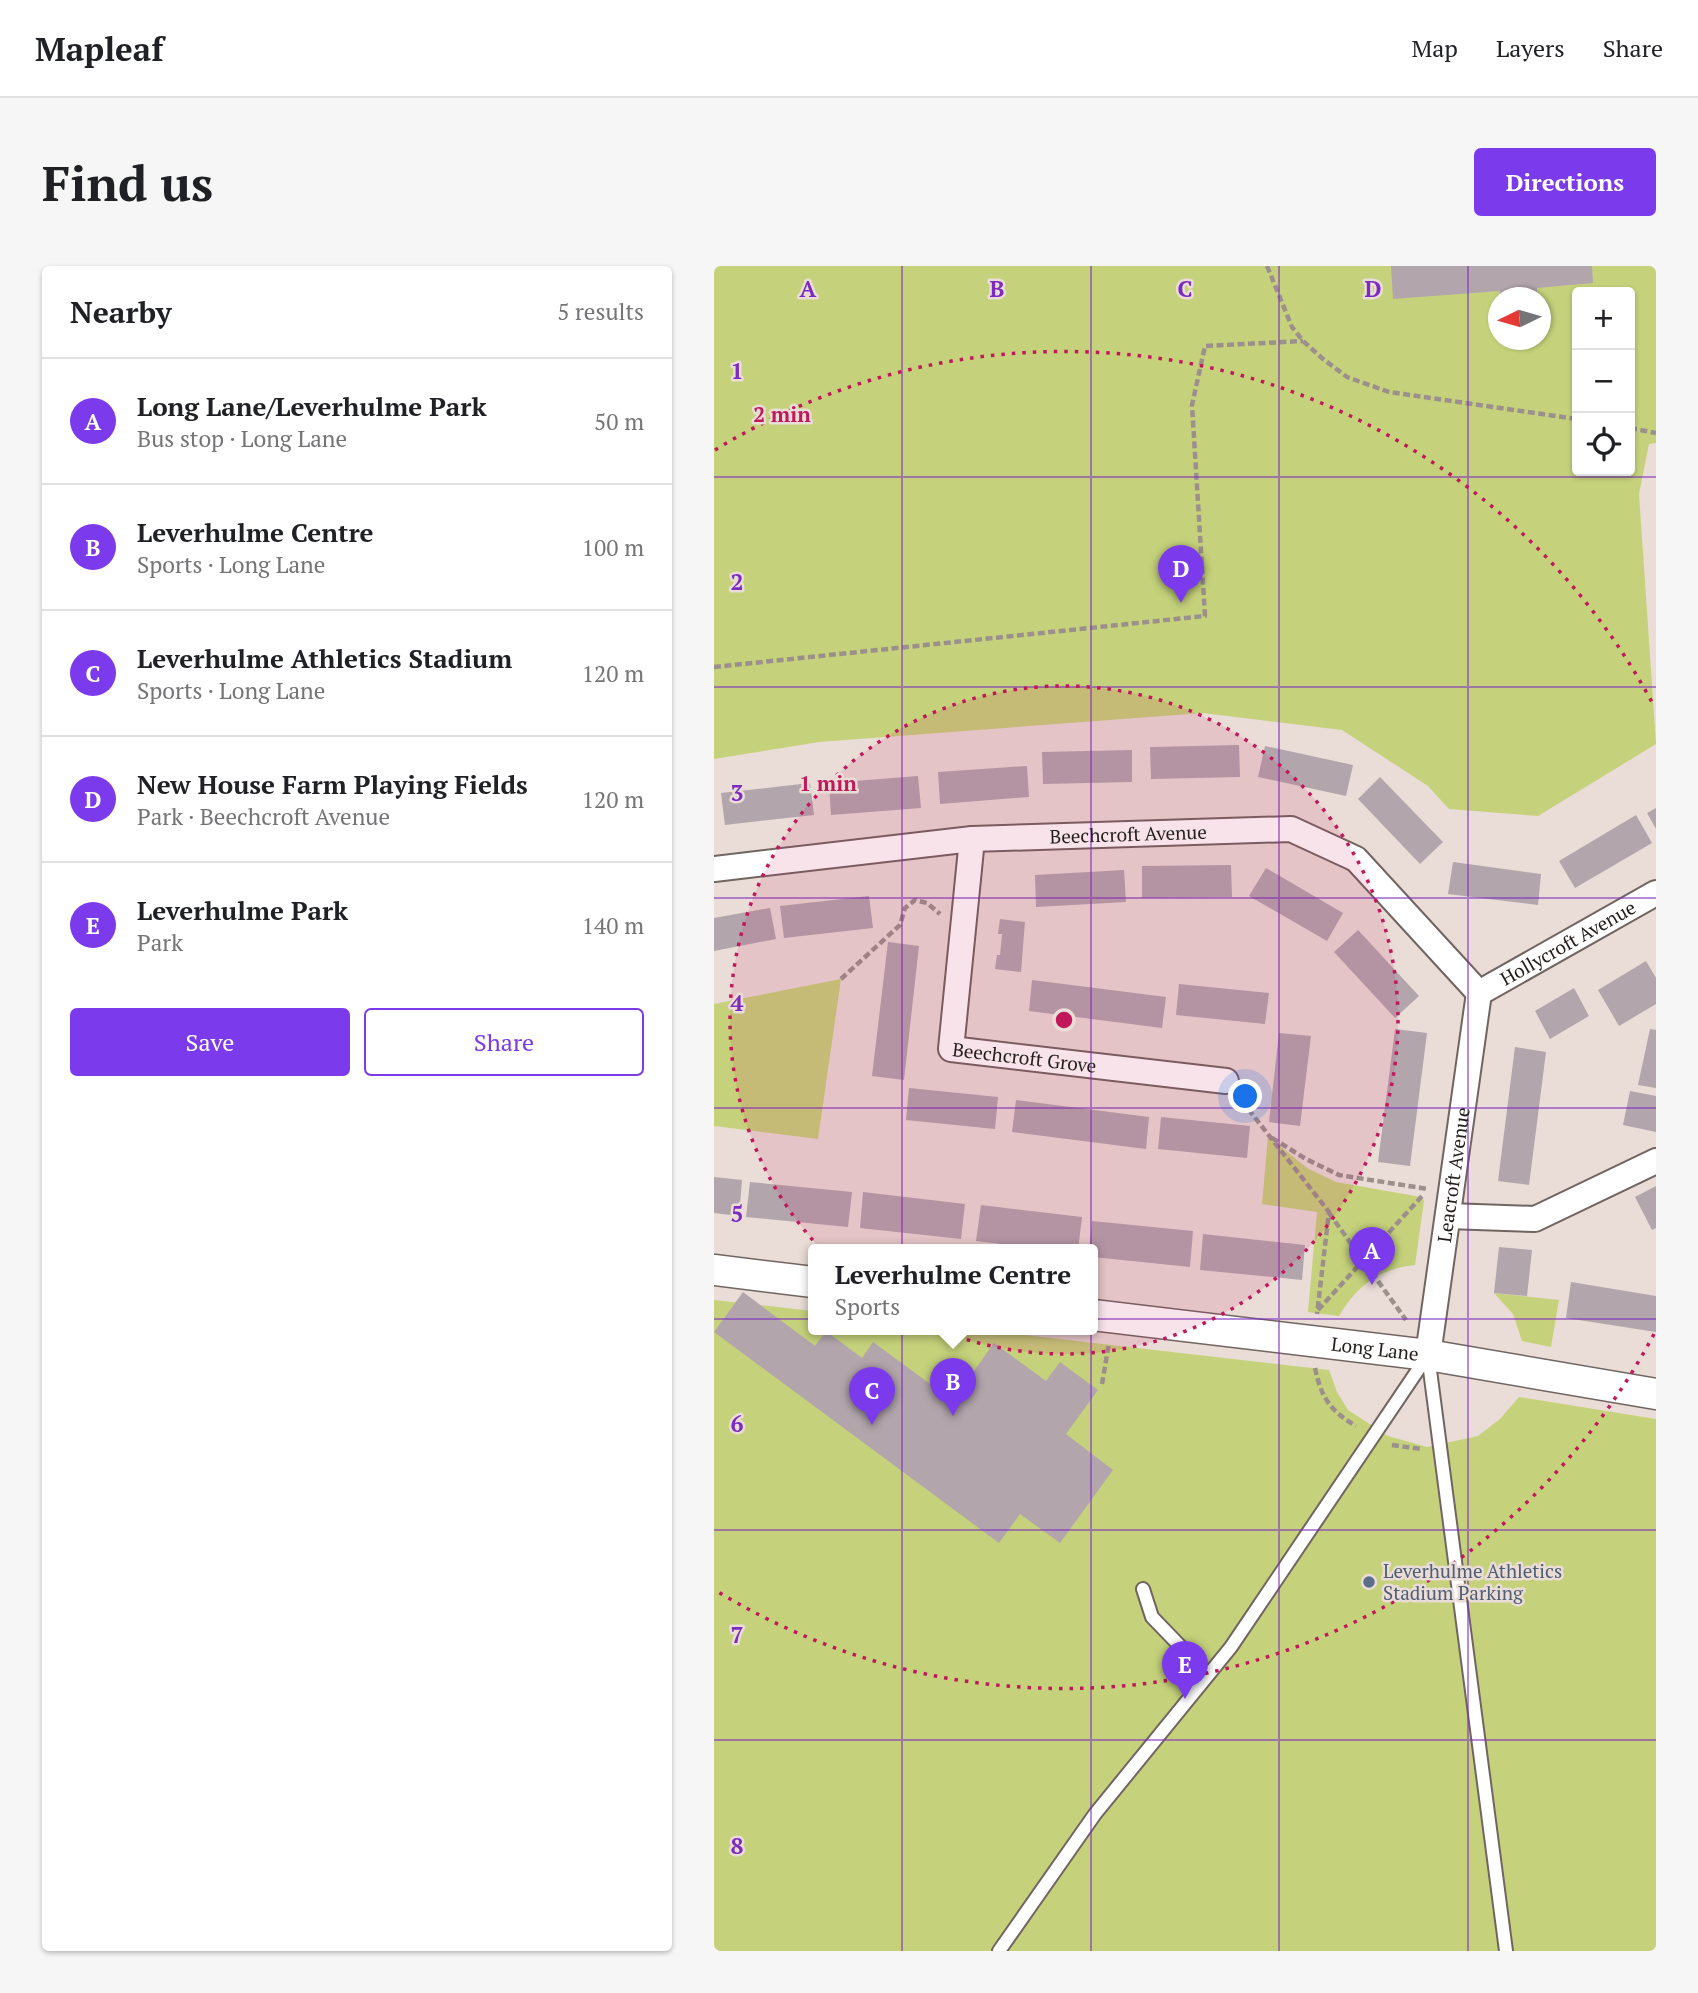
<!DOCTYPE html>
<meta charset="utf-8">
<style>
:root{--surface:#fff;--page:#f6f6f6;--text:#202124;--muted:#757577;--line:#e0e0e0;--accent:#7c3aed}
body{margin:0;font-family:"PT Serif",serif;background:var(--page);color:var(--text)}
.controls{position:absolute;right:21px;top:21px;display:grid;overflow:hidden;border-radius:7px;box-shadow:0 2px 5px #0004}
.controls button{width:63px;height:63px;display:grid;place-items:center;padding:0;border:0;border-bottom:2px solid var(--line);background:var(--surface);color:var(--text);font:35px sans-serif}
.compass{position:absolute;left:774px;top:21px;width:63px;height:63px;border-radius:50%;background:var(--surface);box-shadow:0 2px 5px #0004;rotate:265deg}
.you{position:absolute;left:532px;top:831px;width:24px;height:24px;margin:-18px;border:5px solid #fff;border-radius:50%;background:#1a73e8;box-shadow:0 0 0 10px #1a73e833}
.badge{display:grid;place-items:center;width:46px;height:46px;border-radius:50%;background:var(--accent);color:#fff;font-size:23px;font-weight:700}
.pin{position:absolute;translate:-50% -58px;filter:drop-shadow(0 2px 4px #0008)}
.pin::after{content:'';position:absolute;top:37px;width:24px;height:21px;background:inherit;clip-path:polygon(0 0,100% 0,50% 100%)}
.popup{position:absolute;left:94px;top:978px;width:290px;height:91px;box-sizing:border-box;display:grid;place-content:center;border-radius:7px;background:var(--surface);filter:drop-shadow(0 2px 5px #0005);font-size:23px;white-space:nowrap;color:var(--muted)}
.popup b{font-size:26px;color:var(--text)}
.popup::after{content:'';position:absolute;left:50%;top:100%;margin-left:-14px;border:14px solid transparent;border-top-color:var(--surface)}
.list{margin:0;padding:0;list-style:none}
h2{display:flex;justify-content:space-between;align-items:center;height:91px;margin:0;padding:0 28px;font-size:30px}
h2 small{font-size:23px;font-weight:400;color:var(--muted)}
.list li{display:grid;grid-template-columns:46px 1fr auto;gap:21px;align-items:center;box-sizing:border-box;height:126px;padding:0 28px;border-top:2px solid var(--line)}
.list b{display:block;font-size:26px;white-space:nowrap}
.list p{margin:0;font-size:23px;white-space:nowrap;color:var(--muted)}
.list em{font-size:23px;font-style:normal;color:var(--muted)}
.actions{display:flex;gap:14px;padding:21px 28px}
.actions a{flex:1;padding:16px 0;border:2px solid var(--accent);border-radius:7px;text-align:center;font-size:24px;color:var(--accent)}
.actions .main{background:var(--accent);color:#fff}
.icon{flex:none;width:38px;height:38px;fill:none;stroke:currentColor;stroke-width:2;stroke-linecap:round;stroke-linejoin:round}
.map{position:relative;flex:none;width:942px;height:1685px;overflow:hidden;border-radius:7px}
header{display:flex;align-items:center;gap:42px;box-sizing:border-box;height:98px;padding:0 35px;background:var(--surface);border-bottom:2px solid var(--line)}
header strong{font-size:33px}
nav{display:flex;gap:38px;margin-inline-start:auto;font-size:24px}
.intro{display:flex;align-items:center;justify-content:space-between;box-sizing:border-box;height:168px;padding:0 42px}
h1{margin:0;font-size:49px}
.button{padding:18px 32px;border-radius:7px;background:var(--accent);color:#fff;font-size:24px;font-weight:700}
main{display:flex;gap:42px;padding:0 42px}
aside{flex:1;background:var(--surface);border-radius:7px;box-shadow:0 2px 5px #0004}
.map>svg:first-child{display:block}
.green{fill:#c5d27b;fill-rule:evenodd}
.building{fill:#b2a5ac}
.lines{fill:none;stroke-linecap:round;stroke-linejoin:round}
.service-casing{stroke:#716561;stroke-width:16}
.minor-casing{stroke:#716561;stroke-width:28}
.tertiary-casing{stroke:#716561;stroke-width:33}
.path{stroke:#9b908c;stroke-width:4.5;stroke-dasharray:7 3.5;stroke-linecap:butt}
.service{stroke:#fff;stroke-width:12}
.minor{stroke:#fff;stroke-width:24}
.tertiary{stroke:#fff;stroke-width:30}
.grid{fill:none;stroke:#7b2cbf;stroke-width:2;stroke-opacity:0.55}
.ring{fill:none;stroke:#c2185b;stroke-width:3.5;stroke-dasharray:3.5 7}
.service-dot{fill:#5c6f8a;stroke:#eadcd6;stroke-width:2.5}
.labels{text-anchor:middle;stroke-width:5;stroke-linejoin:round;paint-order:stroke}
.street-label{font-size:19px;fill:#231e1c;stroke:#eadcd6}
.service-label{font-size:19px;fill:#4e5e75;stroke:#eadcd6;text-anchor:start}
.grid-label{font-size:23px;text-anchor:middle;font-weight:bold;fill:#7b2cbf;stroke:#eadcd6;stroke-width:5;stroke-linejoin:round;paint-order:stroke}
.centre{fill:#c2185b;stroke:#eadcd6;stroke-width:3.5}
.ring-label{font-size:21px;text-anchor:middle;font-weight:bold;fill:#c2185b;stroke:#eadcd6;stroke-width:5;stroke-linejoin:round;paint-order:stroke}
</style>
<header>
<strong>Mapleaf</strong>
<nav><a>Map</a><a>Layers</a><a>Share</a></nav>
</header>
<div class="intro"><h1>Find us</h1><a class="button">Directions</a></div>
<main>
<aside>
<h2>Nearby<small>5 results</small></h2>
<ul class="list">
<li><span class="badge">A</span><div><b>Long Lane/Leverhulme Park</b><p>Bus stop · Long Lane</p></div><em>50 m</em></li>
<li><span class="badge">B</span><div><b>Leverhulme Centre</b><p>Sports · Long Lane</p></div><em>100 m</em></li>
<li><span class="badge">C</span><div><b>Leverhulme Athletics Stadium</b><p>Sports · Long Lane</p></div><em>120 m</em></li>
<li><span class="badge">D</span><div><b>New House Farm Playing Fields</b><p>Park · Beechcroft Avenue</p></div><em>120 m</em></li>
<li><span class="badge">E</span><div><b>Leverhulme Park</b><p>Park</p></div><em>140 m</em></li>
</ul>
<div class="actions"><a class="main">Save</a><a>Share</a></div>
</aside>
<div class="map">
<svg width="942" height="1685" viewBox="0 0 942 1685">
<rect width="100%" height="100%" fill="#eadcd6"/>
<path class="green" d="M 0,0 L 942,0 L 942,177 L 935,178 L 925,228 L 942,478 L 824,550 L 735,543 L 714,520 L 628,464 L 489,447 L 105,476 L 0,493 ZM 863,26 L 916,26 L 916,205 L 863,205 ZM 785,32 L 827,32 L 827,74 L 785,74 Z
M 127,713 L 104,873 L 0,860 L 0,738 Z
M 554,870 L 593,902 L 622,916 L 707,931 L 710,935 L 701,999 C 667,1002 642,1020 625,1050 L 594,1046 L 603,946 L 548,938 Z
M 780,1027 L 845,1034 L 837,1081 L 808,1075 L 799,1048 Z
M 0,1034 L 99,1045 L 99,1064 L 268,1064 L 615,1104 L 623,1126 L 634,1144 L 674,1170 L 713,1181 L 764,1170 L 786,1153 L 805,1131 L 942,1153 L 942,1685 L 0,1685 Z"/>
<path class="building" d="M 677,0 L 878,0 L 879,17 L 823,22 L 823,32 L 786,32 L 786,25 L 679,33 Z
M 525,479 L 526,511 L 437,513 L 436,481 Z
M 551,480 L 639,499 L 632,530 L 544,511 Z
M 418,484 L 418,516 L 329,518 L 328,486 Z
M 313,500 L 315,531 L 226,538 L 224,506 Z
M 204,510 L 207,542 L 117,549 L 115,517 Z
M 666,511 L 729,576 L 706,598 L 644,533 Z
M 96,517 L 100,549 L 11,559 L 7,527 Z
M 942,542 L 942,563 L 933,547 Z
M 922,549 L 938,577 L 861,622 L 845,595 Z
M 739,596 L 827,608 L 824,639 L 734,628 Z
M 517,599 L 518,631 L 428,632 L 428,600 Z
M 552,602 L 629,647 L 613,675 L 535,630 Z
M 410,604 L 412,636 L 322,641 L 321,609 Z
M 155,630 L 159,662 L 70,672 L 66,640 Z
M 56,642 L 62,673 L 0,685 L 0,652 Z
M 286,653 L 311,656 L 307,706 L 281,703 L 283,689 L 286,689 L 287,679 L 288,668 L 284,668 Z
M 644,664 L 705,730 L 681,752 L 620,686 Z
M 174,676 L 205,680 L 190,814 L 158,810 Z
M 932,695 L 942,712 L 942,738 L 905,760 L 884,724 Z
M 318,714 L 452,731 L 448,762 L 315,745 Z
M 465,718 L 555,727 L 551,758 L 462,749 Z
M 860,722 L 875,750 L 836,773 L 821,745 Z
M 681,763 L 713,767 L 696,900 L 664,896 Z
M 936,763 L 942,764 L 942,822 L 924,819 Z
M 565,767 L 597,770 L 586,860 L 555,856 Z
M 801,781 L 832,786 L 815,919 L 784,915 Z
M 195,822 L 284,831 L 281,863 L 192,854 Z
M 916,825 L 942,830 L 942,866 L 909,859 Z
M 302,834 L 435,851 L 432,883 L 298,866 Z
M 447,851 L 536,860 L 533,892 L 444,883 Z
M 0,911 L 28,914 L 25,950 L 0,947 Z
M 36,916 L 138,926 L 134,961 L 32,951 Z
M 942,920 L 942,962 L 938,964 L 921,931 Z
M 149,926 L 251,938 L 247,973 L 146,962 Z
M 267,939 L 368,951 L 364,984 L 338,984 L 262,975 Z
M 378,955 L 479,965 L 476,1001 L 379,991 L 379,984 L 375,984 Z
M 489,968 L 591,979 L 588,1014 L 486,1004 Z
M 785,981 L 818,984 L 813,1030 L 780,1027 Z
M 857,1016 L 942,1030 L 942,1066 L 852,1052 Z
M 29,1026 L 101,1080 L 112,1065 L 148,1092 L 159,1076 L 234,1131 L 252,1106 L 257,1109 L 280,1077 L 332,1115 L 346,1096 L 384,1124 L 352,1168 L 399,1204 L 346,1277 L 306,1248 L 285,1277 L 0,1066 Z"/>
<g class="lines">
<g class="service-casing">
<path id="service" d="M 714,1089 L 792,1685
M 429,1323 L 438,1351 L 494,1409
M 285,1685 L 381,1548 L 517,1381 L 714,1089"/>
</g>
<g class="minor-casing">
<g id="minor">
<path id="s1" d="M 258,573 L 237,783 L 512,815"/>
<path id="s2" d="M 0,603 L 258,573 L 577,563 L 642,593 L 765,727"/>
<path id="s3" d="M 765,727 L 942,627"/>
<path d="M 734,950 L 821,953 L 942,895"/>
<path id="s4" d="M 714,1089 L 765,727"/>
</g>
</g>
<g class="tertiary-casing">
<g id="tertiary">
<path d="M 0,1004 L 99,1016"/>
<path id="s5" d="M 379,1049 L 714,1089 L 942,1128"/>
</g>
</g>
<path class="path" d="M 553,0 L 578,61 L 589,75 L 609,93 L 633,111 L 675,126 L 863,153
M 916,162 L 942,167
M 0,401 L 491,350 L 478,139 L 491,80 L 589,75
M 127,713 L 186,659 L 191,642 L 201,634 L 213,637 L 226,648
M 528,835 L 615,946 L 603,1048
M 558,872 L 592,893 L 625,909 L 714,923
M 615,947 L 692,1054
M 604,1044 L 709,929
M 601,1102 C 607,1131 616,1145 642,1160
M 388,1118 L 395,1077
M 678,1179 L 707,1183"/>
<use href="#service" class="service"/>
<use href="#minor" class="minor"/>
<use href="#tertiary" class="tertiary"/>
</g>
<path class="grid" d="M 188,0 L 188,1685M 377,0 L 377,1685M 565,0 L 565,1685M 754,0 L 754,1685M 0,211 L 942,211M 0,421 L 942,421M 0,632 L 942,632M 0,842 L 942,842M 0,1053 L 942,1053M 0,1264 L 942,1264M 0,1474 L 942,1474"/>
<circle cx="350" cy="754" r="334" fill="#c2185b" fill-opacity=".12"/>
<g class="ring">
<circle cx="350" cy="754" r="334"/>
<path d="M940 1068A668 668 0 0 1 1 1324M1 184A668 668 0 0 1 940 440"/>
</g>
<circle class="service-dot" cx="655" cy="1316" r="7"/>
<g class="labels">
<g class="street-label">
<text dy="7" stroke="none"><textPath href="#s2" startOffset="416">Beechcroft Avenue</textPath></text>
<text dy="7" stroke="none"><textPath href="#s3" startOffset="102">Hollycroft Avenue</textPath></text>
<text dy="7" stroke="none"><textPath href="#s1" startOffset="285">Beechcroft Grove</textPath></text>
<text dy="7" stroke="none"><textPath href="#s4" startOffset="182">Leacroft Avenue</textPath></text>
<text dy="7" stroke="none"><textPath href="#s5" startOffset="284">Long Lane</textPath></text>
</g>
<g class="service-label">
<text x="669" y="1312">Leverhulme Athletics<tspan x="669" dy="22">Stadium Parking</tspan></text>
</g>
</g>
<g class="grid-label">
<text x="94" y="31">A</text>
<text x="283" y="31">B</text>
<text x="471" y="31">C</text>
<text x="659" y="31">D</text>
<text x="23" y="113">1</text>
<text x="23" y="324">2</text>
<text x="23" y="535">3</text>
<text x="23" y="745">4</text>
<text x="23" y="956">5</text>
<text x="23" y="1166">6</text>
<text x="23" y="1377">7</text>
<text x="23" y="1588">8</text>
</g>
<circle cx="350" cy="754" r="10" class="centre"/>
<g class="ring-label">
<text x="68" y="156">2 min</text>
<text x="114" y="525">1 min</text>
</g>
</svg>
<div class="controls">
<button>+</button>
<button>−</button>
<button><svg class="icon" aria-label="locate" viewBox="0 0 24 24"><circle cx="12" cy="12" r="6"/><path d="M12 2v4M12 18v4M2 12h4M18 12h4"/></svg></button>
</div>
<svg class="compass" viewBox="-18 -18 36 36"><path d="M0-13l5 13h-10z" fill="#e53935"/><path d="M0 13l5-13h-10z" fill="#757577"/></svg>
<div class="you"></div>
<div class="pin badge" style="left:658px;top:1019px">A</div>
<div class="pin badge" style="left:239px;top:1150px">B</div>
<div class="popup"><b>Leverhulme Centre</b>Sports</div>
<div class="pin badge" style="left:158px;top:1159px">C</div>
<div class="pin badge" style="left:467px;top:337px">D</div>
<div class="pin badge" style="left:471px;top:1433px">E</div>
</div>
</main>
